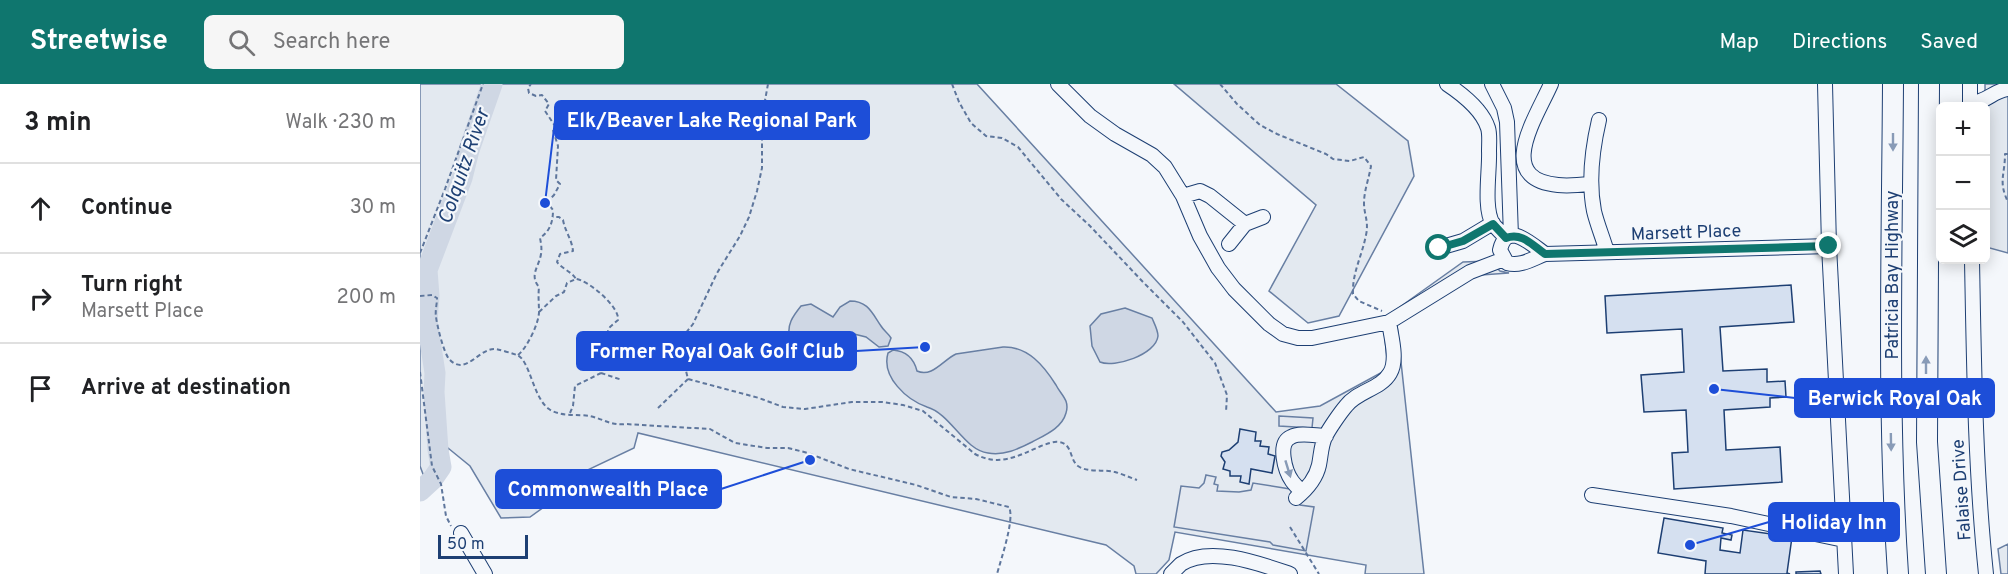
<!DOCTYPE html>
<meta charset="utf-8">
<style>
:root{--surface:#fff;--page:#f6f6f6;--text:#202124;--muted:#757577;--line:#e0e0e0;--accent:#0f766e}
body{margin:0;font-family:Overpass,sans-serif;background:var(--page);color:var(--text)}
.controls{position:absolute;right:18px;top:18px;display:grid;overflow:hidden;border-radius:9px;box-shadow:0 3px 15px #0003}
.controls button{width:54px;height:54px;display:grid;place-items:center;padding:0;border:0;border-bottom:2px solid var(--line);background:var(--surface);color:var(--text);font:30px sans-serif}
.scale{position:absolute;left:18px;bottom:15px;width:90px;box-sizing:border-box;padding-left:6px;border:3px solid #1d3f73;border-top:0;font-size:16px;line-height:21px;white-space:nowrap;color:#1d3f73;-webkit-text-stroke:4px #f4f7fb;paint-order:stroke}
.stop{position:absolute;width:18px;height:18px;margin:-14px;border:4px solid #0f766e;border-radius:50%;background:#fff}
.stop.end{background:#0f766e;border-color:#fff;box-shadow:0 2px 6px #0008}
.list{margin:0;padding:0;list-style:none}
h2{display:flex;justify-content:space-between;align-items:center;height:78px;margin:0;padding:0 24px;font-size:26px}
h2 small{font-size:20px;font-weight:400;color:var(--muted)}
.list li{display:grid;grid-template-columns:39px 1fr auto;gap:18px;align-items:center;box-sizing:border-box;height:90px;padding:0 24px;border-top:2px solid var(--line)}
.list b{display:block;font-size:22px;white-space:nowrap}
.list p{margin:0;font-size:20px;white-space:nowrap;color:var(--muted)}
.list em{font-size:20px;font-style:normal;color:var(--muted)}
.icon{flex:none;width:33px;height:33px;fill:none;stroke:currentColor;stroke-width:2;stroke-linecap:round;stroke-linejoin:round}
.map{position:relative;flex:none;width:1588px;height:490px;overflow:hidden}
header{display:flex;align-items:center;gap:36px;box-sizing:border-box;height:84px;padding:0 30px;background:var(--accent);color:#fff}
header strong{font-size:28px}
nav{display:flex;gap:33px;margin-inline-start:auto;font-size:21px}
.search{width:420px;height:54px;background:var(--page);display:flex;align-items:center;gap:15px;box-sizing:border-box;padding:0 21px;border-radius:9px;color:var(--muted);font-size:22px}
main{display:flex}
aside{flex:1;background:var(--surface)}
.map>svg:first-child{display:block}
.green{fill:#e3e9f0;stroke:#687fa3;stroke-width:1.5}
.parking{fill:#e3e8f0;stroke:#687fa3;stroke-width:1.5}
.water{fill:#cfd7e4;stroke:#687fa3;stroke-width:1.5}
.lines{fill:none;stroke-linecap:round;stroke-linejoin:round}
.river{stroke:#cfd7e4;stroke-width:21}
.building{fill:#d5e0f0;stroke:#1d3f73;stroke-width:1.5}
.minor-casing{stroke:#1d3f73;stroke-width:16}
.highway-casing{stroke:#1d3f73;stroke-width:22}
.path{stroke:#5e769c;stroke-width:2;stroke-dasharray:4.5 3;stroke-linecap:butt}
.minor{stroke:#f4f7fb;stroke-width:14}
.highway{stroke:#f4f7fb;stroke-width:20}
.oneway{fill:#889bb7}
.route{stroke:#0f766e;stroke-width:8}
.labels{text-anchor:middle;stroke-width:4.5;stroke-linejoin:round;paint-order:stroke}
.street-label{font-size:18px;fill:#1d3f73;stroke:#f4f7fb}
.water-label{font-size:20px;font-style:italic;fill:#1d3f73;stroke:#f4f7fb}
.leader{fill:none;stroke:#1d4ed8;stroke-width:2}
.callout-dot{fill:#1d4ed8;stroke:#f4f7fb;stroke-width:2}
.callout{fill:#1d4ed8;stroke:#1d4ed8;stroke-width:2}
.callout-label{font-size:20px;text-anchor:middle;font-weight:bold;fill:#fff}
</style>
<header>
<strong>Streetwise</strong>
<div class="search"><svg class="icon" aria-label="search" viewBox="0 0 24 24"><circle cx="10" cy="10" r="6"/><path d="M15 15l6 6"/></svg>Search here</div>
<nav><a>Map</a><a>Directions</a><a>Saved</a></nav>
</header>
<main>
<aside>
<h2>3 min<small>Walk · 230 m</small></h2>
<ul class="list">
<li><svg class="icon" aria-label="ahead" viewBox="0 0 24 24"><path d="M12 20V5M6 11l6-6 6 6"/></svg><div><b>Continue</b></div><em>30 m</em></li>
<li><svg class="icon" aria-label="right" viewBox="0 0 24 24"><path d="M7 20v-9h11M14 6l5 5-5 5"/></svg><div><b>Turn right</b><p>Marsett Place</p></div><em>200 m</em></li>
<li><svg class="icon" aria-label="arrive" viewBox="0 0 24 24"><path d="M6 21V4h12l-3 4 3 4H6"/></svg><div><b>Arrive at destination</b></div></li>
</ul>
</aside>
<div class="map">
<svg width="1588" height="490" viewBox="0 0 1588 490">
<rect width="100%" height="100%" fill="#f4f7fb"/>
<path class="green" d="M 0,0 L 557,0 L 856,328 L 900,322 L 968,285 L 963,235 L 1043,178 L 1070,177 L 1080,187 L 1089,189 L 1047,192 L 977,241 L 1004,490 L 945,490 L 946,481 L 755,448 L 749,476 L 736,490 L 716,490 L 714,482 L 686,461 L 218,349 L 214,364 L 159,390 L 138,413 L 110,433 L 81,434 L 50,382 L 28,364 L 24,381 L 6,398 L 0,382 Z
M 754,0 L 916,0 L 988,57 L 994,92 L 919,232 L 888,239 L 849,207 L 896,121 Z
M 1565,0 L 1588,0 L 1588,169 L 1566,163 Z
M 1588,460 L 1588,490 L 1581,490 L 1578,465 Z"/>
<path class="parking" d="M 859,332 L 893,334 L 892,344 L 859,342 Z
M 786,391 L 796,393 L 794,400 L 798,401 L 797,407 L 819,408 L 831,406 L 833,399 L 870,405 L 880,421 L 894,423 L 886,467 L 853,461 L 850,458 L 754,443 L 761,402 L 779,404 L 784,399 Z"/>
<path class="water" d="M 430,217 C 448,217 452,229 461,242 C 464,247 468,249 471,254 L 468,262 L 459,263 L 446,253 L 434,250 L 415,250 L 404,255 L 389,255 L 379,259 L 370,255 C 366,241 373,232 381,222 L 391,220 L 413,233 L 420,223 Z
M 705,224 L 732,234 C 734,239 738,246 738,252 C 736,271 694,284 680,278 L 672,262 L 670,242 L 681,230 Z
M 583,263 C 608,262 624,282 636,301 C 641,311 650,316 646,329 C 642,344 625,351 612,358 C 598,365 584,372 568,369 C 544,366 531,330 507,323 C 487,316 461,293 468,269 L 473,266 C 486,267 494,275 497,287 C 512,294 523,276 536,270 Z"/>
<g class="lines">
<path class="river" d="M 0,407 L 12,396 L 21,383 L 18,366 L 14,308 L 15,289 L 7,237 L 9,212 L 7,186 L 42,94 L 49,66 L 72,0"/>
</g>
<path class="building" d="M 1371,201 L 1374,238 L 1300,243 L 1303,287 L 1347,285 L 1347,298 L 1365,297 L 1366,313 L 1350,314 L 1350,323 L 1304,326 L 1306,366 L 1360,363 L 1362,398 L 1254,405 L 1252,369 L 1268,368 L 1266,326 L 1224,328 L 1221,291 L 1264,288 L 1262,245 L 1187,249 L 1185,212 Z
M 820,345 L 836,348 L 835,357 L 841,357 L 840,362 L 849,363 L 848,370 L 855,372 L 852,389 L 831,385 L 829,400 L 820,398 L 821,392 L 810,392 L 810,387 L 803,385 L 805,378 L 801,372 L 802,368 L 809,366 L 818,358 Z
M 1244,434 L 1303,444 L 1302,449 L 1312,451 L 1311,456 L 1301,454 L 1300,466 L 1320,469 L 1323,446 L 1372,453 L 1367,489 L 1370,490 L 1285,490 L 1286,477 L 1238,469 Z
M 1400,487 L 1401,490 L 1376,490 L 1376,488 Z"/>
<g class="lines">
<g class="minor-casing">
<path id="minor" d="M 638,0 L 670,32 L 695,50 L 732,71 L 745,83 L 763,112 L 780,152 L 798,184 L 814,205 L 849,240 L 863,250 L 878,254 L 892,254 L 969,238 L 1050,188 L 1084,175
M 1027,0 C 1042,10 1062,25 1068,44 C 1070,50 1069,59 1069,67 C 1070,86 1063,124 1073,140 C 1077,145 1082,149 1086,154
M 1072,0 L 1084,24 L 1087,38 L 1091,152
M 1131,0 C 1116,34 1074,95 1138,101 C 1148,102 1160,101 1170,100
M 1405,0 L 1409,162 L 1426,490
M 1550,19 C 1568,18 1572,7 1588,5
M 1550,22 L 1550,0
M 1179,36 C 1172,66 1168,96 1174,127 C 1177,140 1183,154 1187,168
M 763,112 L 780,107 L 790,112 L 825,140 L 843,133
M 809,160 L 825,140
M 1019,164 L 1043,157 L 1073,139
M 1125,170 C 1111,160 1087,136 1080,166 L 1087,179 C 1100,183 1112,175 1125,170 L 1409,162
M 1552,176 C 1554,281 1555,384 1566,490
M 882,408 C 879,405 875,401 872,397 C 865,387 857,359 871,353 C 880,348 896,352 906,352
M 1172,411 L 1311,432 L 1424,456
M 876,414 C 887,405 896,395 899,381 C 901,371 901,362 905,353 C 909,345 920,329 926,322 C 937,307 961,305 970,289 C 978,276 971,252 969,238
M 41,449 L 65,490
M 751,490 C 754,487 758,483 761,480 C 790,461 841,480 870,490"/>
</g>
<g class="highway-casing">
<path id="highway" d="M 1473,0 C 1472,163 1467,327 1478,490
M 1509,0 L 1507,358 L 1516,490"/>
</g>
<path class="path" d="M 348,0 L 342,33 L 342,84 L 337,107 L 329,133 L 320,152 L 297,189 L 273,240 L 265,250 L 263,260 L 263,275 L 268,295 L 339,314 L 363,323 L 385,325 L 432,318 L 462,318 L 483,321 L 503,327 L 555,370 C 579,383 598,372 621,362 C 627,360 633,357 639,358 C 653,360 649,375 658,382 C 668,389 683,385 695,388 C 702,390 709,393 717,396
M 532,0 L 539,18 L 551,39 L 566,52 L 582,54 L 598,63 L 641,115 L 670,142 L 723,198 L 763,238 L 795,279 L 807,311 L 806,328
M 800,0 L 817,20 L 840,41 L 857,50 L 906,70 L 913,75 L 930,77 L 944,73 L 951,82 C 949,94 944,107 944,119 C 944,131 949,137 946,151 C 942,172 932,189 933,210 L 939,217 L 962,227
M 1588,70 L 1585,70 C 1585,91 1578,97 1588,118
M 0,169 L 25,105 L 63,0
M 0,212 L 12,211 L 17,214 C 17,220 15,227 16,233 C 17,241 24,271 30,276 C 46,292 59,264 75,265 C 78,265 94,270 97,271 C 110,276 113,314 129,325 C 140,333 158,330 170,332 C 183,335 192,342 205,340 L 290,345 L 315,359 L 347,364 L 368,364 L 388,369 L 429,385 L 496,401 L 531,413 L 556,415 L 589,423 C 595,435 581,475 577,490
M 119,228 L 136,212 L 144,208 L 147,199 L 156,195 C 151,187 142,185 137,178 L 140,170 L 153,167 C 152,156 145,147 143,136 L 139,133 L 133,133
M 98,271 C 107,264 119,239 119,228 C 119,220 118,212 119,203 C 109,191 119,183 121,170 C 122,164 121,159 120,154 C 130,147 133,138 133,126 L 129,121 L 129,116 L 134,111 L 140,100 L 136,96 L 138,62 L 133,46 L 135,42 L 125,27 L 129,20 L 122,11 L 116,12 L 109,9 L 108,4 L 111,0
M 0,288 L 12,382 L 21,400 L 26,432 L 31,442
M 181,289 L 202,296
M 238,324 L 268,295
M 150,329 L 153,322 L 155,302 L 181,289 L 183,284 L 185,266 L 190,255 L 187,249 L 190,243 L 198,236 C 200,223 168,196 156,195
M 870,443 L 899,490"/>
<use href="#minor" class="minor"/>
<use href="#highway" class="highway"/>
</g>
<defs><path id="oneway-solid" d="M-6-.8H1V-3.2L6.5 0L1 3.2V.8H-6Z" transform="scale(1.5)"/></defs>
<g class="oneway">
<use href="#oneway-solid" transform="translate(1473 58) rotate(90)"/>
<use href="#oneway-solid" transform="translate(1506 281) rotate(-90)"/>
<use href="#oneway-solid" transform="translate(1471 358) rotate(89)"/>
<use href="#oneway-solid" transform="translate(868 385) rotate(73)"/>
</g>
<g class="lines">
<path class="route" d="M 1019,164 L 1043,157 L 1073,140 L 1086,154 C 1102,148 1112,161 1125,170 L 1409,162"/>
</g>
<g class="labels">
<g class="street-label">
<text transform="translate(1266 148) rotate(-2)" y="6">Marsett Place</text>
<text transform="translate(1472 191) rotate(-90)" y="6">Patricia Bay Highway</text>
<text transform="translate(1541 406) rotate(-94)" y="6">Falaise Drive</text>
</g>
<g class="water-label">
<text transform="translate(43 82) rotate(-71)" y="7">Colquitz River</text>
</g>
</g>
<path class="leader" d="M125 119L135 36M505 263L436 267M1294 305L1375 314M390 376L301 405M1270 461L1349 438"/>
<g class="callout-dot">
<circle cx="125" cy="119" r="6"/>
<circle cx="505" cy="263" r="6"/>
<circle cx="1294" cy="305" r="6"/>
<circle cx="390" cy="376" r="6"/>
<circle cx="1270" cy="461" r="6"/>
</g>
<g class="callout">
<rect x="135" y="17" width="314" height="38" rx="6"/>
<rect x="157" y="248" width="279" height="38" rx="6"/>
<rect x="1375" y="295" width="199" height="38" rx="6"/>
<rect x="76" y="386" width="225" height="38" rx="6"/>
<rect x="1349" y="419" width="130" height="38" rx="6"/>
</g>
<g class="callout-label">
<text x="292" y="43">Elk/Beaver Lake Regional Park</text>
<text x="297" y="274">Former Royal Oak Golf Club</text>
<text x="1475" y="321">Berwick Royal Oak</text>
<text x="188" y="412">Commonwealth Place</text>
<text x="1414" y="445">Holiday Inn</text>
</g>
</svg>
<div class="controls">
<button>+</button>
<button>−</button>
<button><svg class="icon" aria-label="layers" viewBox="0 0 24 24"><path d="M12 4l9 5-9 5-9-5zM3 14l9 5 9-5"/></svg></button>
</div>
<div class="scale">50 m</div>
<div class="stop" style="left:1019px;top:164px"></div>
<div class="stop end" style="left:1409px;top:162px"></div>
</div>
</main>
